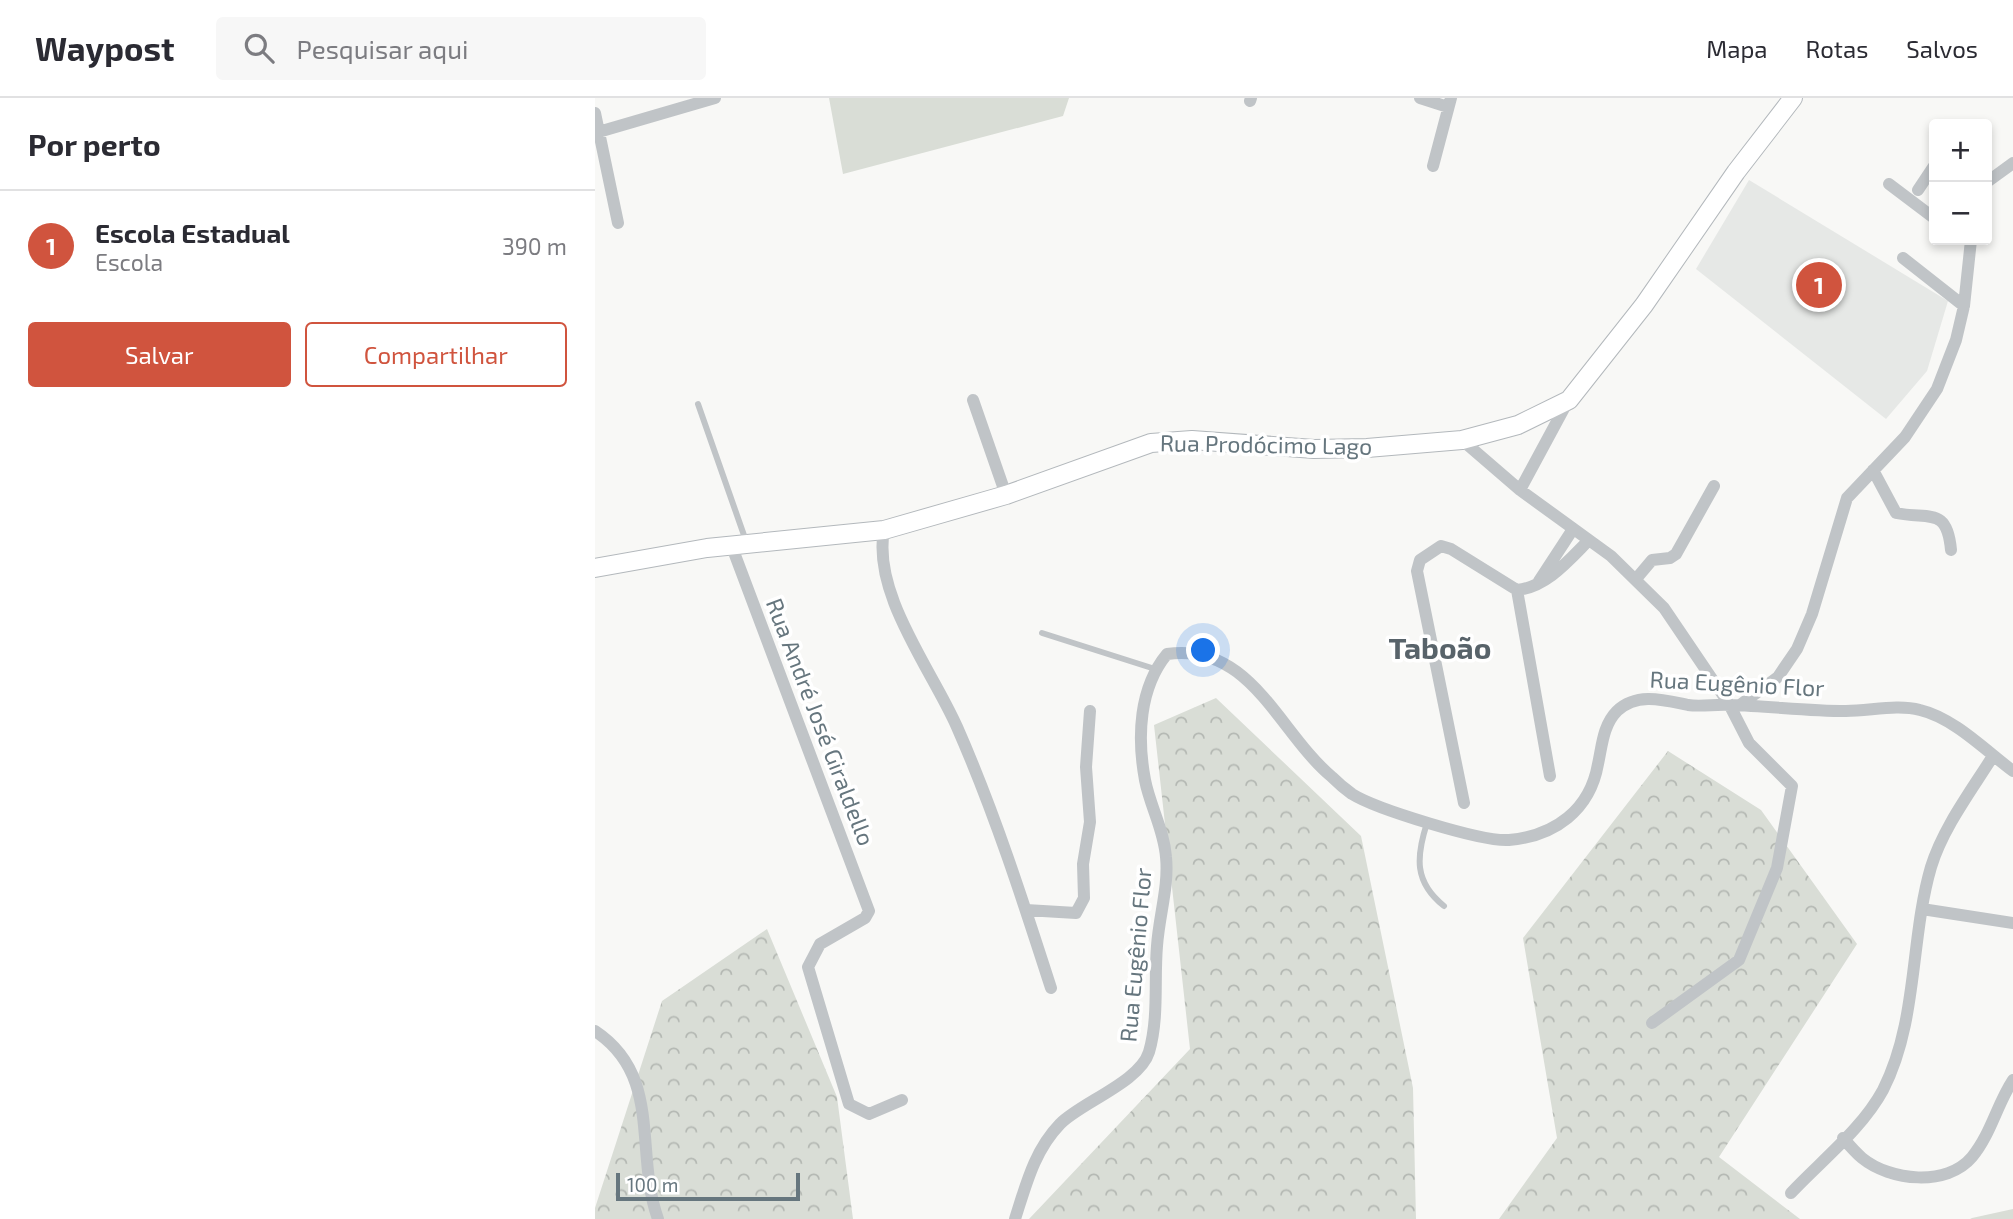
<!DOCTYPE html>
<html lang="pt">
<meta charset="utf-8">
<style>
:root{--surface:#fff;--page:#f7f7f7;--text:#2b2b33;--muted:#7c7c81;--line:#e1e1e2;--accent:#d0543e}
body{margin:0;font-family:"Exo 2",sans-serif;background:var(--page);color:var(--text)}
.controls{position:absolute;right:21px;top:21px;display:grid;overflow:hidden;border-radius:7px;box-shadow:0 4px 10px #0003}
.controls button{width:63px;height:63px;display:grid;place-items:center;padding:0;border:0;border-bottom:2px solid var(--line);background:var(--surface);color:var(--text);font:35px sans-serif}
.scale{position:absolute;left:21px;bottom:18px;width:184px;box-sizing:border-box;padding-left:7px;border:4px solid #66767e;border-top:0;font-size:19px;line-height:24px;white-space:nowrap;color:#66767e;-webkit-text-stroke:5px #fff;paint-order:stroke}
.you{position:absolute;left:609px;top:553px;width:24px;height:24px;margin:-18px;border:5px solid #fff;border-radius:50%;background:#1a73e8;box-shadow:0 0 0 10px #1a73e833}
.badge{display:grid;place-items:center;width:46px;height:46px;border-radius:50%;background:var(--accent);color:#fff;font-size:23px;font-weight:700}
.pin{position:absolute;translate:-50% -50%;border:4px solid #fff;box-shadow:0 2px 7px #0006}
.list{margin:0;padding:0;list-style:none}
h2{display:flex;justify-content:space-between;align-items:center;height:91px;margin:0;padding:0 28px;font-size:30px}
h2 small{font-size:23px;font-weight:400;color:var(--muted)}
.list li{display:grid;grid-template-columns:46px 1fr auto;gap:21px;align-items:center;box-sizing:border-box;height:112px;padding:0 28px;border-top:2px solid var(--line)}
.list b{display:block;font-size:26px;white-space:nowrap}
.list p{margin:0;font-size:23px;white-space:nowrap;color:var(--muted)}
.list em{font-size:23px;font-style:normal;color:var(--muted)}
.actions{display:flex;gap:14px;padding:21px 28px}
.actions a{flex:1;padding:16px 0;border:2px solid var(--accent);border-radius:7px;text-align:center;font-size:24px;color:var(--accent)}
.actions .main{background:var(--accent);color:#fff}
.icon{flex:none;width:38px;height:38px;fill:none;stroke:currentColor;stroke-width:2;stroke-linecap:round;stroke-linejoin:round}
.map{position:relative;flex:none;width:1418px;height:1121px;overflow:hidden}
header{display:flex;align-items:center;gap:42px;box-sizing:border-box;height:98px;padding:0 35px;background:var(--surface);border-bottom:2px solid var(--line)}
header strong{font-size:33px}
nav{display:flex;gap:38px;margin-inline-start:auto;font-size:24px}
.search{width:490px;height:63px;background:var(--page);display:flex;align-items:center;gap:18px;box-sizing:border-box;padding:0 24px;border-radius:7px;color:var(--muted);font-size:26px}
main{display:flex}
aside{flex:1;background:var(--surface)}
.map>svg:first-child{display:block}
.built{fill:#e6e8e6}
.forest{fill:url(#forest-crowns)}
.green{fill:#d9ddd6}
.lines{fill:none;stroke-linecap:round;stroke-linejoin:round}
.secondary-casing{stroke:#b3b8bc;stroke-width:20}
.lane{stroke:#c0c4c7;stroke-width:6}
.street{stroke:#c0c4c7;stroke-width:12}
.secondary{stroke:#fff;stroke-width:18}
.labels{text-anchor:middle;stroke-width:7;stroke-linejoin:round;paint-order:stroke}
.street-label{font-size:23px;fill:#66767e;stroke:#fff}
.district-label{font-size:30px;font-weight:bold;fill:#58636a;stroke:#fff}
</style>
<header>
<strong>Waypost</strong>
<div class="search"><svg class="icon" aria-label="search" viewBox="0 0 24 24"><circle cx="10" cy="10" r="6"/><path d="M15 15l6 6"/></svg>Pesquisar aqui</div>
<nav><a>Mapa</a><a>Rotas</a><a>Salvos</a></nav>
</header>
<main>
<aside>
<h2>Por perto<small></small></h2>
<ul class="list">
<li><span class="badge">1</span><div><b>Escola Estadual</b><p>Escola</p></div><em>390 m</em></li>
</ul>
<div class="actions"><a class="main">Salvar</a><a>Compartilhar</a></div>
</aside>
<div class="map">
<svg width="1418" height="1121" viewBox="0 0 1418 1121">
<defs>
<pattern id="forest-crowns" width="20" height="18" patternUnits="userSpaceOnUse" patternTransform="scale(1.75)"><rect width="20" height="18" fill="#d9ddd6"/><path d="M2 6a3 3 0 1 1 6 0M12 15a3 3 0 1 1 6 0" fill="none" stroke="#b4b8b3"/></pattern>
</defs>
<rect width="100%" height="100%" fill="#f8f8f6"/>
<path class="built" d="M 1154,82 L 1353,203 L 1332,273 L 1291,321 L 1101,171 Z"/>
<path class="forest" d="M 621,600 L 766,738 L 818,990 L 821,1121 L 434,1121 L 595,951 L 559,627 Z
M 1073,653 L 1166,712 L 1262,846 L 1124,1059 L 1205,1121 L 904,1121 L 962,1040 L 928,840 Z
M 172,831 L 242,999 L 258,1121 L 0,1121 L 0,1110 L 67,903 Z"/>
<path class="green" d="M 234,0 L 474,0 L 468,18 L 248,76 Z
M 1418,1111 L 1418,1121 L 1375,1121 L 1377,1120 Z"/>
<g class="lines">
<g class="secondary-casing">
<path id="secondary" d="M 0,470 L 112,450 L 289,432 L 411,397 L 556,345 L 597,342 L 719,351 L 772,350 L 867,342 L 923,327 L 974,302 L 1049,207 L 1141,74 L 1198,0"/>
</g>
<path class="lane" d="M 103,306 L 151,443
M 447,535 L 560,571
M 832,725 C 821,759 819,784 849,808"/>
<path class="street" d="M 825,0 L 853,9
M 655,3 L 656,0
M 0,15 L 23,125
M 0,35 L 120,0
M 838,68 L 856,0
M 1392,84 L 1418,65
M 1294,86 L 1339,120
M 1323,92 L 1339,68
M 1308,160 L 1369,208
M 378,302 L 411,397
M 867,342 L 925,392 L 1016,458 L 1069,510 L 1134,606 L 1154,645 L 1197,688 L 1182,770 L 1144,862 L 1057,925
M 1278,372 L 1301,415 C 1334,422 1352,408 1356,452
M 925,392 L 973,303
M 289,432 C 277,496 337,572 362,629 C 399,713 428,803 456,890
M 137,449 L 274,813 L 270,820 L 225,846 L 213,869 L 254,1006 L 274,1016 L 307,1002
M 1041,481 L 1057,462 L 1075,460 L 1081,456 L 1119,388
M 944,483 L 978,431
M 922,492 L 955,678
M 1145,607 L 1183,579 L 1202,551 L 1217,516 L 1252,400 L 1310,339 L 1342,291 L 1361,242 L 1369,208 L 1376,142
M 869,705 L 822,473 L 825,462 L 846,448 L 856,451 L 922,492 C 952,489 974,462 994,442
M 1327,811 L 1418,825
M 431,812 L 481,815 L 489,800 L 488,766 L 495,724 L 491,669 L 495,613
M 0,933 C 68,978 39,1054 63,1121
M 1248,1040 C 1254,1047 1260,1054 1267,1060 C 1295,1083 1352,1089 1377,1059 C 1396,1036 1402,1006 1418,982
M 1196,1095 C 1226,1063 1267,1031 1288,992 C 1323,924 1315,841 1336,769 C 1348,730 1376,693 1398,658
M 420,1121 C 431,1087 439,1053 465,1026 C 485,1005 545,984 554,954 C 564,920 559,882 562,848 C 564,818 574,788 571,759 C 569,732 555,708 550,682 C 542,639 544,590 572,556 C 656,544 683,634 737,679 C 743,685 750,691 757,696 C 781,711 887,744 914,742 C 960,738 995,712 1003,666 C 1007,648 1008,627 1022,613 C 1042,594 1069,602 1093,607 C 1106,609 1121,606 1135,607 C 1174,608 1212,613 1251,613 C 1275,613 1302,606 1325,612 C 1359,620 1391,653 1418,673"/>
<use href="#secondary" class="secondary"/>
</g>
<g class="labels">
<g class="street-label">
<text transform="translate(671 347) rotate(1)" y="8">Rua Prodócimo Lago</text>
<text transform="translate(1142 586) rotate(3)" y="8">Rua Eugênio Flor</text>
<text transform="translate(225 624) rotate(69)" y="8">Rua André José Giraldello</text>
<text transform="translate(541 857) rotate(-85)" y="8">Rua Eugênio Flor</text>
</g>
<g class="district-label">
<text x="845" y="561">Taboão</text>
</g>
</g>
</svg>
<div class="controls">
<button>+</button>
<button>−</button>
</div>
<div class="scale">100 m</div>
<div class="you"></div>
<div class="pin badge" style="left:1224px;top:187px">1</div>
</div>
</main>
